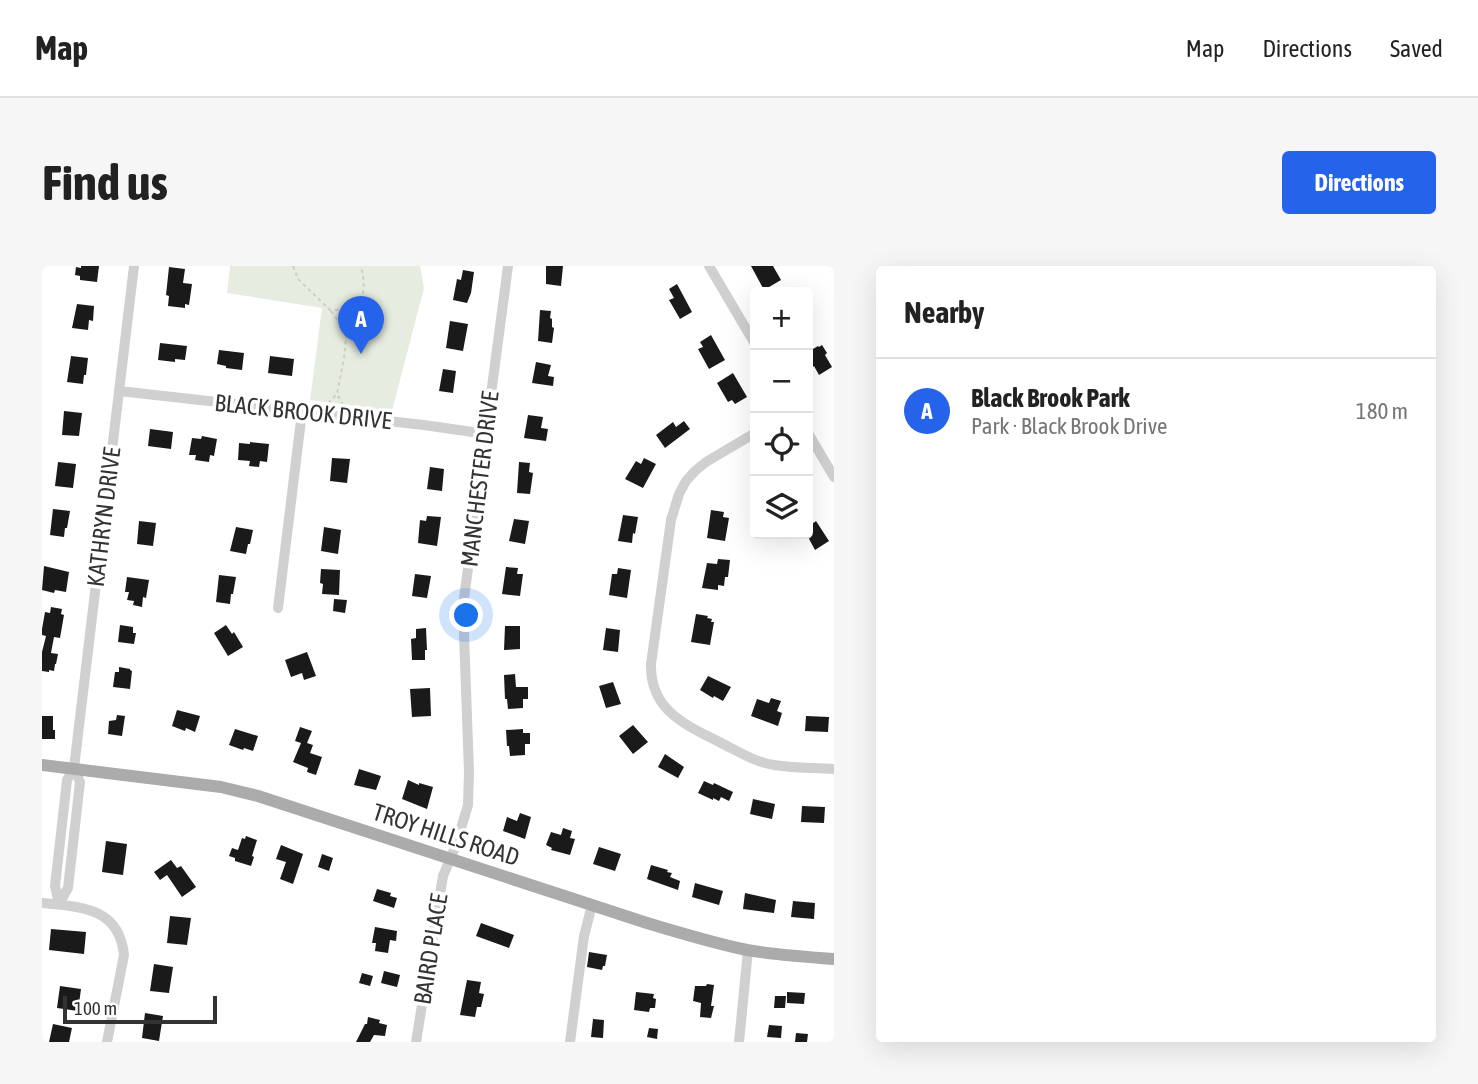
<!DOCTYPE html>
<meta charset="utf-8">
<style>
:root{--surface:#fff;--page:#f6f6f6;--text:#222;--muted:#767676;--line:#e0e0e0;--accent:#2563eb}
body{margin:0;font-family:"Asap Condensed",sans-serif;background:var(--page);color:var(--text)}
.controls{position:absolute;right:21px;top:21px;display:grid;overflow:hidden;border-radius:7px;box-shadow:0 7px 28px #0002}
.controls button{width:63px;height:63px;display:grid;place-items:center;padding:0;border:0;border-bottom:2px solid var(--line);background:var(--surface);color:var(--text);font:35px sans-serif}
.scale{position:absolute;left:21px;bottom:18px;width:154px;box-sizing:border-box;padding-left:7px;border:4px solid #333;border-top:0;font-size:19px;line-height:24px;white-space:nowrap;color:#333;-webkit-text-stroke:5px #fff;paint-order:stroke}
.you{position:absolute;left:425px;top:350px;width:24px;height:24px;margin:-18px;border:5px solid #fff;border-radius:50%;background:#1a73e8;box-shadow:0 0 0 10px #1a73e833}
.badge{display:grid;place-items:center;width:46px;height:46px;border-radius:50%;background:var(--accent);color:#fff;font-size:23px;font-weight:700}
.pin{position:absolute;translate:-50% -58px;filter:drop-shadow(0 2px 4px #0008)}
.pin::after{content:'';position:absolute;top:37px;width:24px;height:21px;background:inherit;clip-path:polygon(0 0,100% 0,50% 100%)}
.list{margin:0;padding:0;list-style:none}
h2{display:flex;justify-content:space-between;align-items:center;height:91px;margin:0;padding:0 28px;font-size:30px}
h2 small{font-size:23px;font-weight:400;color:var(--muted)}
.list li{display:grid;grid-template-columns:46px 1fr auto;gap:21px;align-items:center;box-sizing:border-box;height:105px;padding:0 28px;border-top:2px solid var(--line)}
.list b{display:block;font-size:26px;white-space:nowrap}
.list p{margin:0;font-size:23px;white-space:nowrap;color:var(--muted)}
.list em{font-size:23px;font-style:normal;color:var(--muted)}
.icon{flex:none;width:38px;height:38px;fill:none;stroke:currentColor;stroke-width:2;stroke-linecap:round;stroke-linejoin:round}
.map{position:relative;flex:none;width:792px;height:776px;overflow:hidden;border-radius:7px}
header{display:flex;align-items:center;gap:42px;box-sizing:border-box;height:98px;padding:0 35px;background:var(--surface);border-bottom:2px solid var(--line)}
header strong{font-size:33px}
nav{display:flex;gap:38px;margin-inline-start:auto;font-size:24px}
.intro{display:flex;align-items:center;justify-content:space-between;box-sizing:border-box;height:168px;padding:0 42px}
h1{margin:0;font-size:49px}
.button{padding:18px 32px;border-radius:7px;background:var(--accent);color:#fff;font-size:24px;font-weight:700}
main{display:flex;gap:42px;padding:0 42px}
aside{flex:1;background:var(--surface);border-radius:7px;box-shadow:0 7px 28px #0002}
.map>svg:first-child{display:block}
.green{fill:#e6ecdf}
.building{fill:#1a1a1a}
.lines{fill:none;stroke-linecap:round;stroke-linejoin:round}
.path{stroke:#cdcdcd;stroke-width:2;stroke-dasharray:3.5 3.5;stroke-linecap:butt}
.minor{stroke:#d0d0d0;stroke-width:10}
.major{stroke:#ababab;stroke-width:12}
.labels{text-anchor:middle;stroke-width:7;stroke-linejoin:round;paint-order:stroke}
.street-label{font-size:24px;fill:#333;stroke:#fff}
</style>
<header>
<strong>Map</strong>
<nav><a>Map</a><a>Directions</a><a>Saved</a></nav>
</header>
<div class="intro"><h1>Find us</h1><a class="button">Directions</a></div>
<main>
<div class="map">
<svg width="792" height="776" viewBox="0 0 792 776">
<rect width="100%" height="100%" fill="#fff"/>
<path class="green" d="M 188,0 L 378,0 L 382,22 L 350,145 L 268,134 L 280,42 L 185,27 Z"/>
<path class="building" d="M 39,0 L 57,0 L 55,16 L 38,14 L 38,10 L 33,9 L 34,1 L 39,2 Z
M 504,0 L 521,0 L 519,20 L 504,18 Z
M 709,0 L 731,0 L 739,14 L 722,24 Z
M 127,1 L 143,3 L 141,17 L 150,18 L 147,39 L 143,38 L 143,42 L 126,40 L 127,30 L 124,29 Z
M 421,4 L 432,6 L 429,27 L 425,37 L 411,34 L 415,13 L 419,14 Z
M 635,18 L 650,46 L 638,53 L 627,34 L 632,32 L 627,23 Z
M 35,38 L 52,40 L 51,55 L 47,54 L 46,64 L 30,62 Z
M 498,44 L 509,45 L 508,52 L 510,53 L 510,61 L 512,62 L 510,77 L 496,75 Z
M 408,55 L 426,58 L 421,85 L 404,82 Z
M 669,69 L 683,94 L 667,103 L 656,83 L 661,81 L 658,76 Z
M 118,77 L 145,80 L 143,94 L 133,93 L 133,96 L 116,94 Z
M 780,79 L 785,87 L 783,89 L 790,101 L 777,109 L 772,100 L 770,102 L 766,95 L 766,86 L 776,80 L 777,81 Z
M 177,84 L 202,87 L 200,104 L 184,102 L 184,100 L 175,98 Z
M 29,90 L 46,92 L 44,109 L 42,109 L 41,118 L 25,116 Z
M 228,90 L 252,93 L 250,110 L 226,107 Z
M 494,96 L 509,99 L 506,110 L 512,111 L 511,120 L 490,117 Z
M 401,103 L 414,105 L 411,127 L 397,125 Z
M 691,107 L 705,131 L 693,138 L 690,134 L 686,136 L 675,117 Z
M 22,145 L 40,147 L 37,170 L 20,169 Z
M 486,149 L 501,151 L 499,162 L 506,163 L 504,175 L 482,172 Z
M 642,155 L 648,163 L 623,182 L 614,169 L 631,156 L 634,161 Z
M 108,163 L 131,166 L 129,183 L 106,180 Z
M 160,170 L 175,173 L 172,190 L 168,189 L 167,196 L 153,194 L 154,189 L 147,189 L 150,172 L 159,173 Z
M 208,176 L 227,178 L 225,196 L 218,195 L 217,201 L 207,200 L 208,195 L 196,194 L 197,177 L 208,178 Z
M 290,192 L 308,193 L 305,217 L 288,215 Z
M 602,192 L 614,198 L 601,222 L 583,213 L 594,195 L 599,198 Z
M 16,196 L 34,198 L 31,222 L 13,220 Z
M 477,196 L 488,197 L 487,206 L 491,207 L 488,228 L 475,227 Z
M 388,201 L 402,203 L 400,225 L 385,223 Z
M 11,243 L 28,245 L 25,262 L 23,262 L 22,271 L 8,269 Z
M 669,244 L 682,246 L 681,251 L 687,252 L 683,275 L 665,272 Z
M 581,249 L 596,251 L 593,268 L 591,267 L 590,277 L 576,275 Z
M 385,250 L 399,251 L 395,280 L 376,277 L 378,254 L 384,255 Z
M 472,253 L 487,255 L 483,278 L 467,275 Z
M 97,255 L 114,257 L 111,280 L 95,278 Z
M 774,255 L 787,275 L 773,284 L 766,271 L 766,261 Z
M 194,261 L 211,264 L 208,278 L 206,278 L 204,288 L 188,285 Z
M 282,261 L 299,264 L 296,288 L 279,285 Z
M 676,293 L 688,294 L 686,311 L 683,311 L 682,320 L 676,319 L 676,324 L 660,322 L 665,297 L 675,298 Z
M 2,300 L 27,306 L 24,326 L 13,324 L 12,327 L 0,324 Z
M 464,301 L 476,302 L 475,308 L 481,308 L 478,330 L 460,328 Z
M 576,302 L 589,304 L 585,332 L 567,329 L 570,308 L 575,308 Z
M 279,303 L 298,304 L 297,329 L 280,328 L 281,318 L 278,317 Z
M 373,308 L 389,310 L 385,332 L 370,330 Z
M 177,309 L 194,311 L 191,328 L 189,328 L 188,338 L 174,336 Z
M 85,311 L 107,314 L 104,332 L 101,331 L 100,341 L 91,339 L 92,335 L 85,334 L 87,326 L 83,326 Z
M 292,333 L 305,334 L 303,347 L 291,345 Z
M 9,341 L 20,343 L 19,348 L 22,349 L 18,372 L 12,371 L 9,387 L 16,388 L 14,398 L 13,398 L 12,405 L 7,404 L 7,406 L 0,405 L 0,386 L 4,370 L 0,369 L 0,363 L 3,346 L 8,347 Z
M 654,348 L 666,350 L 665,352 L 670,353 L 669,356 L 672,356 L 668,379 L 649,376 Z
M 78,359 L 91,361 L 91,367 L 94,367 L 92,378 L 76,376 Z
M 184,359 L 190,368 L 192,366 L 201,381 L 186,390 L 172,367 Z
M 463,360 L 478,360 L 478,383 L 462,384 Z
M 384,362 L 385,384 L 383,384 L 383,394 L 370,394 L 369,373 L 374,372 L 374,363 Z
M 564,362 L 578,364 L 576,386 L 561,384 Z
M 265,386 L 274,410 L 262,414 L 260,407 L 249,411 L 243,394 Z
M 77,401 L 88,403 L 88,404 L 90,405 L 88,423 L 71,421 L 73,406 L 77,406 Z
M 473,408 L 474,421 L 486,421 L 486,433 L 481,433 L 481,442 L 466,443 L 465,433 L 463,433 L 462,409 Z
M 666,410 L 689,421 L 681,435 L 672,430 L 671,432 L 658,424 Z
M 571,416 L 579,438 L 564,442 L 557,420 Z
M 388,422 L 389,450 L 370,451 L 368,423 Z
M 729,432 L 739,435 L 735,445 L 740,447 L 736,460 L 709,450 L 715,433 L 727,437 Z
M 135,444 L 158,450 L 153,466 L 144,462 L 143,465 L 130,460 Z
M 75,449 L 83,450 L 80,470 L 66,468 L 67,455 L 74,454 Z
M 0,450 L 11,450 L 11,464 L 13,464 L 13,473 L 0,473 Z
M 764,450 L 787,451 L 786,466 L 763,465 Z
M 591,459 L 606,476 L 591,488 L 577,470 Z
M 258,461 L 270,465 L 265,477 L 271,479 L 268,487 L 280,491 L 274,509 L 265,506 L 266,502 L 251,496 L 259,477 L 253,475 Z
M 193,463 L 216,470 L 211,485 L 202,482 L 201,484 L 187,479 Z
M 481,463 L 481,467 L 488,467 L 488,478 L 483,478 L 483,489 L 468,490 L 467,480 L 465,480 L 464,464 Z
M 623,488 L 642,501 L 636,512 L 616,501 Z
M 317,503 L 339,510 L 334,524 L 312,519 Z
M 366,514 L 377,519 L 377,517 L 391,521 L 385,543 L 360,533 Z
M 662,515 L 671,519 L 672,517 L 691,526 L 687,535 L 679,531 L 677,535 L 671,532 L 671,534 L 656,527 Z
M 711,533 L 733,538 L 730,553 L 708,548 Z
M 760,540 L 783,541 L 782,557 L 759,556 Z
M 478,547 L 489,551 L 483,573 L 461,565 L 465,551 L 475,555 Z
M 521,562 L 530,565 L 528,572 L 533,573 L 528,589 L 509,584 L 510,582 L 504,579 L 509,566 L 519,569 Z
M 204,570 L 215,574 L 210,590 L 212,591 L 209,600 L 193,595 L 193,592 L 187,590 L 190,582 L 196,584 L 200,572 L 203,573 Z
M 64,575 L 85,578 L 81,609 L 60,606 Z
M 239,579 L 261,588 L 251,618 L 238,613 L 244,596 L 234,593 Z
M 557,581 L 579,588 L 573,605 L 551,598 Z
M 280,588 L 291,592 L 287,605 L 276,601 Z
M 129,594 L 135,602 L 139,600 L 154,621 L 140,631 L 125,609 L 118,614 L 112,606 Z
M 609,599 L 626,604 L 625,606 L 630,607 L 628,611 L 638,615 L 636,624 L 605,613 Z
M 653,617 L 681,625 L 677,639 L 650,631 Z
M 335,623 L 349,627 L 348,630 L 355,632 L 352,642 L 331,635 Z
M 703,627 L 734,634 L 732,647 L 701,643 Z
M 751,635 L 773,637 L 772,653 L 749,651 Z
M 128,650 L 149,652 L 145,679 L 125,677 Z
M 439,657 L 472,669 L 467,682 L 434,670 Z
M 333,661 L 355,665 L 354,675 L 348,674 L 346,687 L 333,685 L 334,677 L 330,677 Z
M 9,663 L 44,666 L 42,688 L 7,684 Z
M 547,686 L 565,689 L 563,700 L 561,700 L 560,704 L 545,701 Z
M 112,698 L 131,701 L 127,727 L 108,725 Z
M 342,705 L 358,709 L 355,721 L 339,717 Z
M 320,707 L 331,710 L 328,720 L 317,717 Z
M 425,714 L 439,716 L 437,727 L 442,728 L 439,741 L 435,741 L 433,751 L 418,749 Z
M 665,718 L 672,719 L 669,740 L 672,740 L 669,752 L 658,751 L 659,737 L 651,735 L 653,720 L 664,720 Z
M 18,720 L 39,723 L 36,745 L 15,742 Z
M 594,726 L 612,728 L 611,732 L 614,733 L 613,742 L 608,742 L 607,746 L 592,744 Z
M 745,726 L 763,727 L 762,738 L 745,737 Z
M 733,730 L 744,730 L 743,742 L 732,742 Z
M 103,747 L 121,750 L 117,775 L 100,772 Z
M 326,751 L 338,754 L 337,757 L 345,759 L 343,770 L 332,769 L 328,776 L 314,776 L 323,758 L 325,758 Z
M 551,753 L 562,754 L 561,772 L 549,771 Z
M 11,758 L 30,762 L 27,776 L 7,776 Z
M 727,759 L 740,760 L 739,772 L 725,771 Z
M 607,762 L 616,763 L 615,773 L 605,771 Z
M 754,767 L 766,768 L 765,776 L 753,776 Z"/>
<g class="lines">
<path class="path" d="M 251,0 L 256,13 L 288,44 C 320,45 326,29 319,0
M 289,45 L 304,66
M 286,137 L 295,128
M 301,139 L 295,128 L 302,92 L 306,52 L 309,43"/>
<path class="minor" d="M 667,0 L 713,78
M 77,125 L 382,159 L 444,168
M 713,167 L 664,196 L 653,205 L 644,215 L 637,228 L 629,254 L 609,398 C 608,446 645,459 681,478 C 697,486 713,496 732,499 C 751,502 772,502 792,503
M 766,167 L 792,211
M 236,342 L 260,146
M 0,637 C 39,641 77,641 82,689 L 65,776
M 17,638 L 13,620 L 25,514 L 32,502 L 92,0
M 17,638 L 26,622 L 38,516 L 32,502
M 374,776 L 401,610 L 414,579 L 426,539 L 427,506 L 421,340 L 466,0
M 528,776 L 542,670 L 550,639
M 697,776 L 706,684"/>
<path class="major" d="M 0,499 L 179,521 L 216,530 L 605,657 C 638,667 671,677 705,684 C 734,689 763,691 792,693"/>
</g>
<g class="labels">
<g class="street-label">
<text transform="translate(261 146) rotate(6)" y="8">BLACK BROOK DRIVE</text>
<text transform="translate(438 213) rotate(-83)" y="8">MANCHESTER DRIVE</text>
<text transform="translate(62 251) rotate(-83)" y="8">KATHRYN DRIVE</text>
<text transform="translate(404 569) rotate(18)" y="8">TROY HILLS ROAD</text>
<text transform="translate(389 683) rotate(-81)" y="8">BAIRD PLACE</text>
</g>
</g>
</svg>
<div class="controls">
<button>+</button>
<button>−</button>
<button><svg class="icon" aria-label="locate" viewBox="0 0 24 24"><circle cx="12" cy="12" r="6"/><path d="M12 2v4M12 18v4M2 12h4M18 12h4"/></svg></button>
<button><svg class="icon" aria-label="layers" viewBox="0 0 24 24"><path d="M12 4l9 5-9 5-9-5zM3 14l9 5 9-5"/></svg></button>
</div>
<div class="scale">100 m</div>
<div class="you"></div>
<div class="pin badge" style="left:319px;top:88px">A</div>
</div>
<aside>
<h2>Nearby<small></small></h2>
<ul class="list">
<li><span class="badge">A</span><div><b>Black Brook Park</b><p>Park · Black Brook Drive</p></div><em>180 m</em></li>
</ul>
</aside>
</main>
